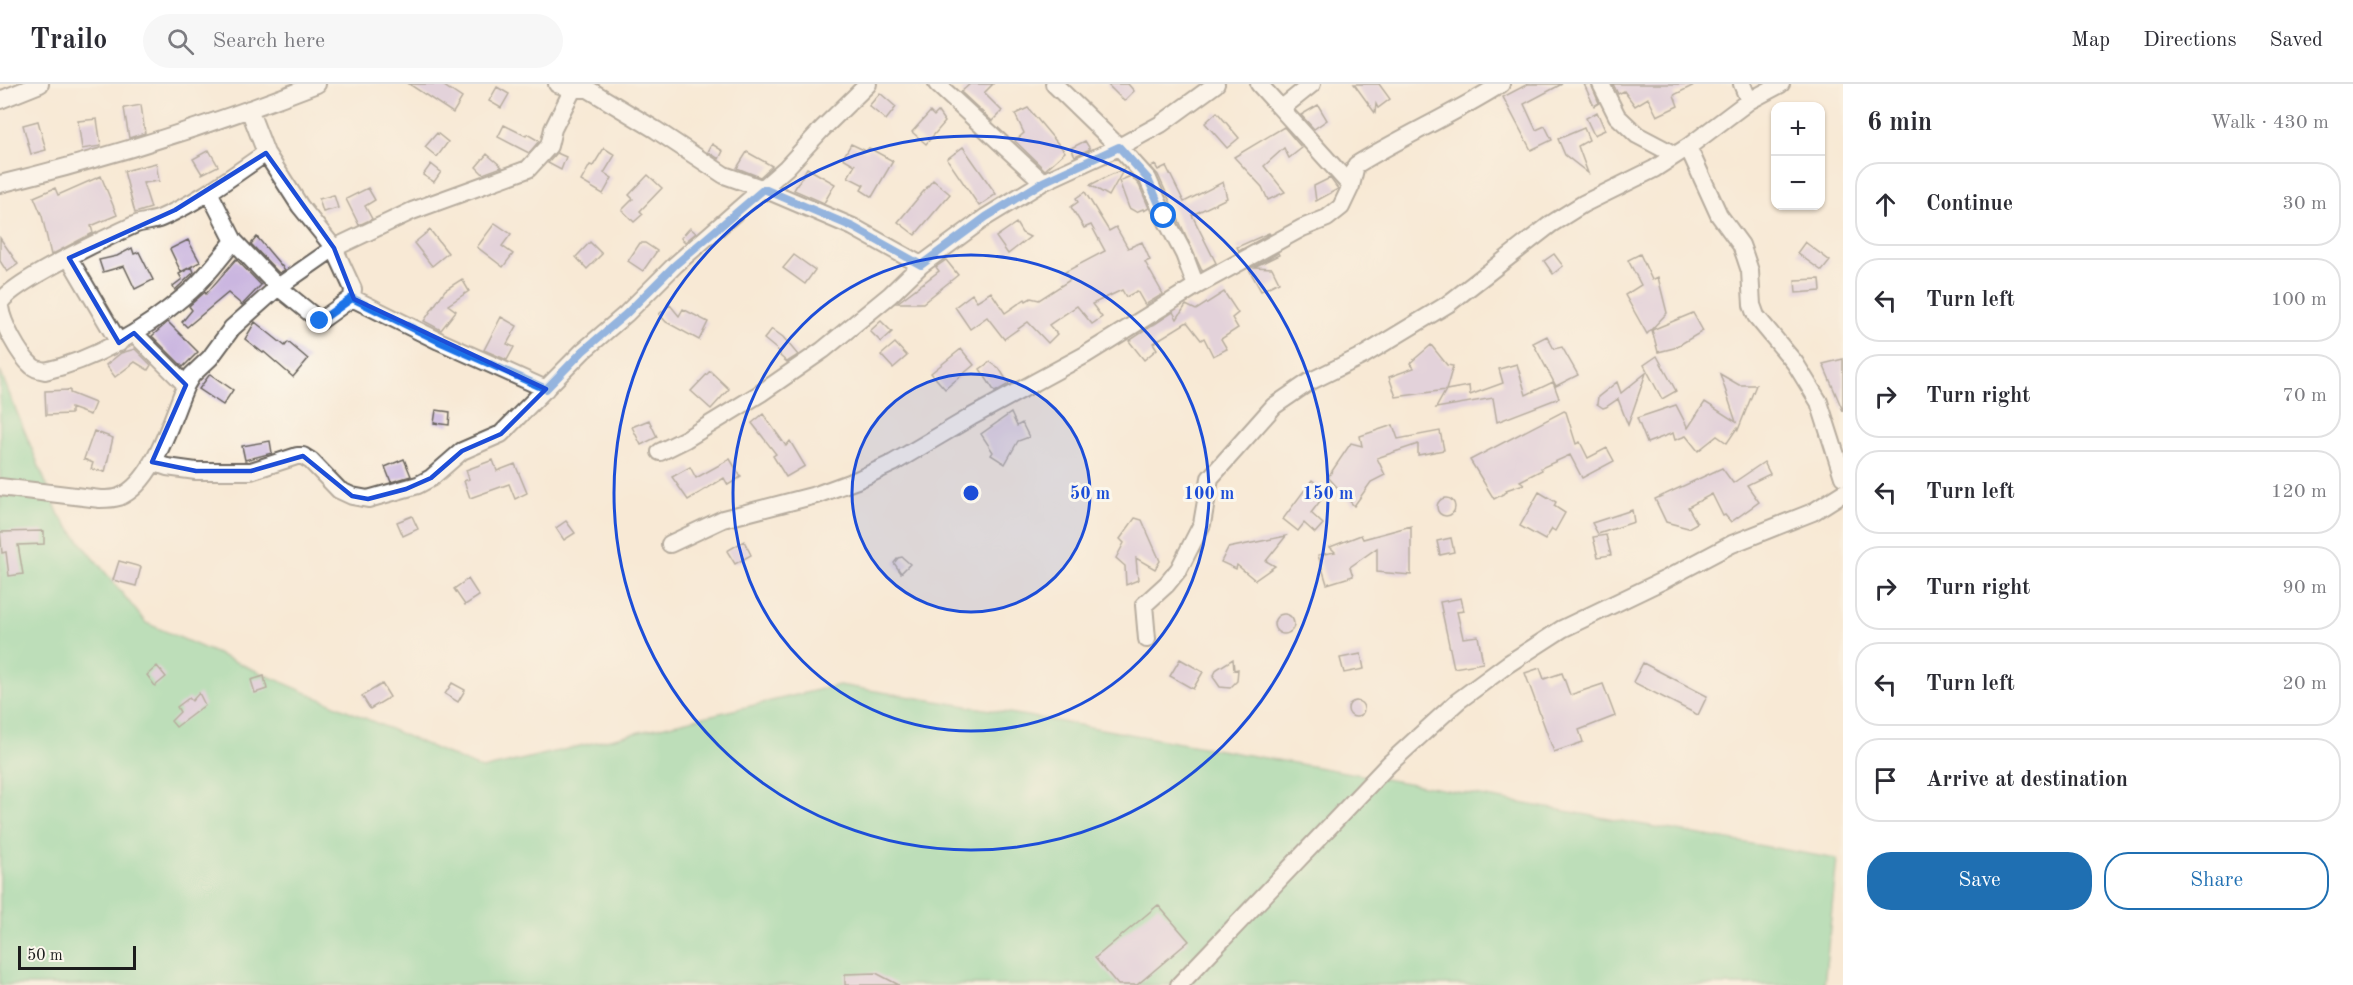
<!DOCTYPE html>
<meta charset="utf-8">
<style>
:root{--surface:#fff;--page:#f7f7f7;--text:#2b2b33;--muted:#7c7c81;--line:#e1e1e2;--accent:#1f6fb2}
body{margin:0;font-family:"Old Standard TT",serif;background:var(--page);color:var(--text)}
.controls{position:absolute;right:18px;top:18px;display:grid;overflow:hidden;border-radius:12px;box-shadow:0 2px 4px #0004}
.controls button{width:54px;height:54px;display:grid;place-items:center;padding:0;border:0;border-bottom:2px solid var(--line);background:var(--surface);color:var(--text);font:30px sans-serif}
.scale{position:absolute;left:18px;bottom:15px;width:118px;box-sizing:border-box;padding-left:6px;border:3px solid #1c1c1c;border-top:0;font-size:16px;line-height:21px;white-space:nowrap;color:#1c1c1c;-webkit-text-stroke:4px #fbf7ec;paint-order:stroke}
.stop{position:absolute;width:18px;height:18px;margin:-14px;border:4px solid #1a73e8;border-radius:50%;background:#fff}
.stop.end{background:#1a73e8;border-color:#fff;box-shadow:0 2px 6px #0008}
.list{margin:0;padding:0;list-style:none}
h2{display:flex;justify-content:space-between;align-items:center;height:78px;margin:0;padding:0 24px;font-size:26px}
h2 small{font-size:20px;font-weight:400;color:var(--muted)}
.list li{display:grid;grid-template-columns:39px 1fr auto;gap:18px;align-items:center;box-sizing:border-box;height:84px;margin:0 12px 12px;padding:0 12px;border:2px solid var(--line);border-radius:24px}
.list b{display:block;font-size:22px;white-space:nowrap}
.list em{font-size:20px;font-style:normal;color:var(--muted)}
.actions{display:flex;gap:12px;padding:18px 24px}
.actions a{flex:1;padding:14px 0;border:2px solid var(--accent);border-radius:24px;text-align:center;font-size:21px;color:var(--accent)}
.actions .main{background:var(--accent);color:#fff}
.icon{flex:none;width:33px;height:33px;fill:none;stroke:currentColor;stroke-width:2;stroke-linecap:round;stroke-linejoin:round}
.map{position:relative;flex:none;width:1843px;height:901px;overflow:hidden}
header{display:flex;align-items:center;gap:36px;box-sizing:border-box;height:84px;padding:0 30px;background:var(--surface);border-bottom:2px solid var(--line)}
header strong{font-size:28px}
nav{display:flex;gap:33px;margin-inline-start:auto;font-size:21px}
.search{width:420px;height:54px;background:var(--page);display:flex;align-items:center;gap:15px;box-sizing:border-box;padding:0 21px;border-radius:33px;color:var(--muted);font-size:22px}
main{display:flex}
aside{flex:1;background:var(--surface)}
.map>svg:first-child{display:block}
.green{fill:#77d197;stroke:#4a765a;stroke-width:1.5}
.building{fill:#cab6e0}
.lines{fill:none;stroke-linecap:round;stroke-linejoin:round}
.minor-casing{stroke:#69645d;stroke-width:20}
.minor{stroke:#fff;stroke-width:16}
.route{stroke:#1a73e8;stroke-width:8}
.marked{fill:none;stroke:#1d4ed8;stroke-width:4.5;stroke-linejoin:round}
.ring{fill:none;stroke:#1d4ed8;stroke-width:3}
.centre{fill:#1d4ed8;stroke:#fbf7ec;stroke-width:3}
.ring-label{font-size:18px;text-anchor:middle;font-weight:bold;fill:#1d4ed8;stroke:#fbf7ec;stroke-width:6;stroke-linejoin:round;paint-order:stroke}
</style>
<header>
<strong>Trailo</strong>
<div class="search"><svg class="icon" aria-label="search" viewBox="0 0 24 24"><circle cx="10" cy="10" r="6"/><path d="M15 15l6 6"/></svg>Search here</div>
<nav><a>Map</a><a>Directions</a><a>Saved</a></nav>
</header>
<main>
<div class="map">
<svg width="1843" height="901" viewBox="0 0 1843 901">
<rect width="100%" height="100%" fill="#fbf7ec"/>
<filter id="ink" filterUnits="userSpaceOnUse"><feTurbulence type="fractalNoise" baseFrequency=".0167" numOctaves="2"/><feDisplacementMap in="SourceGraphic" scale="12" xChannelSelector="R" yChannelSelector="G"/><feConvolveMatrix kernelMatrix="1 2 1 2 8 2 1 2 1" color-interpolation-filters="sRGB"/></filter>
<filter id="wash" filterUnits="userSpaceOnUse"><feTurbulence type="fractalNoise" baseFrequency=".008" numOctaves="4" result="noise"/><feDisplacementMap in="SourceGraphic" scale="24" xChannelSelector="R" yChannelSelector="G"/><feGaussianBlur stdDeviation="1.35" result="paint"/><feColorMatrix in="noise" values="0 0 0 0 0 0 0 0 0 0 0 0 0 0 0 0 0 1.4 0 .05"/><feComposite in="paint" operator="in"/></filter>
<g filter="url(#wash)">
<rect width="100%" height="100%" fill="#f8e9d5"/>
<path class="green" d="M 0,287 L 59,431 L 146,539 L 482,685 L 839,601 L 1039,634 L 1837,775 L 1824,901 L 0,901 Z"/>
<g id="blocks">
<path class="building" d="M 409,0 L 441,0 L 462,14 L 453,29 Z
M 970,0 L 993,0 L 984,9 L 1002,27 L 992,37 L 961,8 Z
M 1107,0 L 1128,0 L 1134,7 L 1124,17 Z
M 1354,0 L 1379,0 L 1390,15 L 1378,24 L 1376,20 L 1375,29 Z
M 1528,0 L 1562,0 L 1524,20 L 1536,46 L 1545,42 L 1552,56 L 1531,66 L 1503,13 Z
M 1584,0 L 1591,0 L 1599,19 L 1594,22 Z
M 1613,0 L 1696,0 L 1674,11 L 1678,22 L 1657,32 L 1648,14 L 1635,22 L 1624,7 L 1618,10 Z
M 497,3 L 509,10 L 501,24 L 489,17 Z
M 880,9 L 896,23 L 886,36 L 869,22 Z
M 141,21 L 145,49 L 129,54 L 124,24 Z
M 1318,21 L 1327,36 L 1314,45 L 1301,31 Z
M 1028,24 L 1065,68 L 1045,86 L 1015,57 L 1024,49 L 1015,30 Z
M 930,28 L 934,32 L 938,28 L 945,38 L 926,60 L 912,48 Z
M 1217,28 L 1239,54 L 1227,64 L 1205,39 Z
M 1597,28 L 1605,46 L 1594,51 L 1586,34 Z
M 97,35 L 101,62 L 82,65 L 78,37 Z
M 38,37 L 46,66 L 31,70 L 23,41 Z
M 504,41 L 526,52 L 527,50 L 539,57 L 529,69 L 498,53 Z
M 1284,43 L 1302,64 L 1289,74 L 1284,64 L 1264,82 L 1285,108 L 1268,116 L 1262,103 L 1234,73 Z
M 1584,44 L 1589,56 L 1578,62 L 1588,89 L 1565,71 L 1558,55 Z
M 437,49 L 448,58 L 437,73 L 425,63 Z
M 1085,57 L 1090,65 L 1075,72 L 1071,64 Z
M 712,60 L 723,67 L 719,75 L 708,68 Z
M 851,60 L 866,67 L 869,64 L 893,77 L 872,113 L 861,106 L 864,101 L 848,93 L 855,81 L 843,74 Z
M 963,63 L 996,110 L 979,122 L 947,75 Z
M 604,64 L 615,71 L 604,89 L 612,94 L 603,110 L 581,97 L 590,81 L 593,82 Z
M 209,66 L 218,82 L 202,90 L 193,75 Z
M 747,68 L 772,82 L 760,93 L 742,86 L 737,84 Z
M 557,69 L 566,73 L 561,86 L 548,79 Z
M 487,70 L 502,83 L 483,90 L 476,83 Z
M 156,79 L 159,97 L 143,99 L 151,124 L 135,129 L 124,87 Z
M 431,80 L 441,88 L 434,98 L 423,91 Z
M 1155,81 L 1158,86 L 1166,82 L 1184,118 L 1223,98 L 1227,114 L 1192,131 L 1216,179 L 1202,187 L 1158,91 L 1151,83 Z
M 807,84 L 835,100 L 824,119 L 794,106 Z
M 1124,85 L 1109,112 L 1090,101 L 1108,92 Z
M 648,91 L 662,104 L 640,127 L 643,130 L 634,138 L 622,126 L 633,115 L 629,111 Z
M 101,92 L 117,131 L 91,142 L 93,149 L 51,171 L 42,132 L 34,113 L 55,104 L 58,111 Z
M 1131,92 L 1139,101 L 1149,124 L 1144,127 L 1143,125 L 1136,128 L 1129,124 L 1119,97 Z
M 1330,94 L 1338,105 L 1316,117 L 1314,102 Z
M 933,96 L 950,110 L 915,151 L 898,138 Z
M 368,104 L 375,116 L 365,122 L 372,135 L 359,141 L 346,115 Z
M 1085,108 L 1109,147 L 1116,143 L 1128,164 L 1142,158 L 1150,176 L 1145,178 L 1163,210 L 1145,221 L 1137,207 L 1126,213 L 1122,206 L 1092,220 L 1102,233 L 1092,240 L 1077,222 L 1049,241 L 1057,250 L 1048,259 L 1028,238 L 1004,255 L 987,233 L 970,245 L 955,223 L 972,210 L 977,217 L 991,208 L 1005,229 L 1025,215 L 1026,217 L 1031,214 L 1039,216 L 1070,196 L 1065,188 L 1105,167 L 1091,141 L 1084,144 L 1071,123 L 1078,118 L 1076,114 Z
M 334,111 L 338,124 L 323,128 L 319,115 Z
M 495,139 L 511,150 L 502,162 L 513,170 L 503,183 L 477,163 Z
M 1016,139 L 1022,149 L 1030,153 L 1008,170 L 996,153 Z
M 690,144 L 696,149 L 685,158 L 681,154 Z
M 430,146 L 448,169 L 432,182 L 414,159 Z
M 1269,149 L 1270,150 L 1239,167 L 1237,163 Z
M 257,153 L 285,186 L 279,189 L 251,160 Z
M 0,154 L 18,180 L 7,188 L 0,177 Z
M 188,156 L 200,178 L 181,188 L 170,165 Z
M 590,158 L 602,170 L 587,185 L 576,173 Z
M 1805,158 L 1830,177 L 1822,187 L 1797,169 Z
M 640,159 L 645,159 L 657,167 L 643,187 L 628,177 Z
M 132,164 L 134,170 L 139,168 L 153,196 L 135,205 L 124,182 L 103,188 L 99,176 L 117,172 Z
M 1278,169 L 1279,171 L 1254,183 L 1272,184 L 1279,198 L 1261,207 L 1249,185 Z
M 1554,170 L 1563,182 L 1553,190 L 1544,177 Z
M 1640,170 L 1652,196 L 1658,193 L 1667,229 L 1647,250 L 1625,211 L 1641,201 L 1628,176 Z
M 794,171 L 815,186 L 805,200 L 783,184 Z
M 236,175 L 261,201 L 242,221 L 228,209 L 187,243 L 182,238 L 192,226 L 189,222 L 205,208 L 206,210 Z
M 946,176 L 958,191 L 923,219 L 897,219 L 939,187 L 936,183 Z
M 192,183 L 194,188 L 175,206 L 173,202 L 182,195 L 179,190 Z
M 462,195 L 469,207 L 448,221 L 456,227 L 441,246 L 424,237 L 445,206 Z
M 1820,195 L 1821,207 L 1796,209 L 1795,196 Z
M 1224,208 L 1238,229 L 1232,234 L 1238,244 L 1221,255 L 1227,265 L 1213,272 L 1204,254 L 1201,256 L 1187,238 L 1153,259 L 1157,265 L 1144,276 L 1129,257 L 1173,228 L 1177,235 L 1186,221 L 1196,226 Z
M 670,221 L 679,232 L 683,225 L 708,238 L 699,256 L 666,238 L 659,230 Z
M 1693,229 L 1703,247 L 1674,264 L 1658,268 L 1652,246 Z
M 501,233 L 517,242 L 507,260 L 514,263 L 507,276 L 484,266 Z
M 881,237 L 892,248 L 881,258 L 870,247 Z
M 168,238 L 198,268 L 183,283 L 152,252 Z
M 255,238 L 285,262 L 288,258 L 308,275 L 293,293 L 264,268 L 263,269 L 245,255 Z
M 772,245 L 783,253 L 798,271 L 787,278 L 780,272 L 780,268 L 764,255 Z
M 1547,252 L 1554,265 L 1562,263 L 1578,291 L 1556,302 L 1533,259 Z
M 895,259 L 907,272 L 893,284 L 881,271 Z
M 1431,261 L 1447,281 L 1453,282 L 1446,306 L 1469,302 L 1470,311 L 1503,299 L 1499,285 L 1517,280 L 1526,311 L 1553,298 L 1559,314 L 1497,338 L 1493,314 L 1436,324 L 1446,306 L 1396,313 L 1389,293 L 1414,284 L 1410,279 Z
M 135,265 L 151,281 L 148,286 L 135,278 L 115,293 L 106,281 L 121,269 Z
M 961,265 L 974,281 L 945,305 L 931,289 Z
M 1657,272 L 1676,307 L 1662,315 L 1644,281 Z
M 1843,275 L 1843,327 L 1823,280 Z
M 990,278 L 999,284 L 1009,300 L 995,308 L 980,285 Z
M 710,287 L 729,305 L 711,325 L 691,307 Z
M 1646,289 L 1628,341 L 1618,315 L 1606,323 L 1603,324 L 1597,320 L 1598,313 L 1617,298 L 1621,309 Z
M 210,290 L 233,306 L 223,321 L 199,305 Z
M 1720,290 L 1739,301 L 1756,301 L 1738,346 L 1737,344 L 1727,359 L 1717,352 L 1698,367 L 1686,352 L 1675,356 L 1673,349 L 1647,359 L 1637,334 L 1676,321 L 1688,344 L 1705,318 L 1736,338 Z
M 70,306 L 70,309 L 95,319 L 90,331 L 71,324 L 71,330 L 46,331 L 45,307 Z
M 436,326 L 450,328 L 449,341 L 434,339 Z
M 1564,327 L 1566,328 L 1576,360 L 1580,358 L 1588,374 L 1607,364 L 1614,377 L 1582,394 L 1570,371 L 1541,384 L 1542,386 L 1520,397 L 1524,400 L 1506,406 L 1507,408 L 1494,415 L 1470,376 Z
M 1011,329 L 1017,342 L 1022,339 L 1029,353 L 1018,357 L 1005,380 L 991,371 L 993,368 L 981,350 Z
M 763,330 L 786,362 L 790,357 L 805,382 L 786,393 L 773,372 L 776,370 L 752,339 Z
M 649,336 L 657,353 L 641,361 L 632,343 Z
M 1393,341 L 1398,355 L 1440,347 L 1444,366 L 1418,371 L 1418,360 L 1377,374 L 1385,391 L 1371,398 L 1354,422 L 1328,393 L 1351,359 L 1362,362 L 1360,352 Z
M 94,347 L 113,354 L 105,388 L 91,385 L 93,379 L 84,375 Z
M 270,357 L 272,369 L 245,376 L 242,362 Z
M 404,375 L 411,392 L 391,398 L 385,383 Z
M 730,375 L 741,393 L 728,401 L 724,394 L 688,416 L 672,393 L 690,383 L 696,394 Z
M 493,376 L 497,387 L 515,380 L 527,409 L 515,415 L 509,400 L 470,414 L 464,397 L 469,395 L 466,386 Z
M 1764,378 L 1770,390 L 1747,401 L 1759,418 L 1731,438 L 1725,431 L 1723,432 L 1712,410 L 1688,423 L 1697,439 L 1688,444 L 1666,438 L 1655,415 L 1722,384 L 1733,399 Z
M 1312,396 L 1327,408 L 1311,429 L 1323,440 L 1315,449 L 1304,439 L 1298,447 L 1283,435 Z
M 1539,408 L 1556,418 L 1554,422 L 1565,429 L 1555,447 L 1552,445 L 1545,456 L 1520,442 Z
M1437 423a9 9 0 1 1 18 0a9 9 0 1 1-18 0Z
M 1632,426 L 1634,438 L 1598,450 L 1592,439 Z
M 412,432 L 418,445 L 403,452 L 397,438 Z
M 1135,434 L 1142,436 L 1160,477 L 1155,485 L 1136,474 L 1138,496 L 1126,501 L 1125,482 L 1116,474 L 1124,459 L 1120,455 Z
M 566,437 L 575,449 L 564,456 L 556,444 Z
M 1411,442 L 1411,491 L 1377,488 L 1377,464 L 1350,483 L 1353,492 L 1327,500 L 1318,471 L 1335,468 L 1330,463 L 1361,451 L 1363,455 Z
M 44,447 L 44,460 L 18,461 L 23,490 L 9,492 L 6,468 L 2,469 L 0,448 Z
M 1606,451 L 1611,471 L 1598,473 L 1593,453 Z
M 1286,452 L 1266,477 L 1275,482 L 1255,496 L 1237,481 L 1236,485 L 1221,478 L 1228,464 Z
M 1451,454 L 1454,468 L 1440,471 L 1437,457 Z
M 744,457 L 751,471 L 735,480 L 727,467 Z
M 902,473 L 910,480 L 901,489 L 894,479 L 898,474 Z
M 119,477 L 141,483 L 136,502 L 113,496 Z
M 468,495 L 479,512 L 465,521 L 454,505 Z
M 1461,514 L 1464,527 L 1457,528 L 1463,554 L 1478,552 L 1483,579 L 1454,584 L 1440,518 Z
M1274 540a10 10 0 1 1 20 0a10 10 0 1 1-20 0Z
M 1361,570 L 1364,585 L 1344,589 L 1340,574 Z
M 1180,575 L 1203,588 L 1193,605 L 1170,592 Z
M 1233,575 L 1234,586 L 1238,585 L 1237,597 L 1230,604 L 1220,603 L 1213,593 L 1217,585 Z
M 1643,579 L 1707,612 L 1698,631 L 1633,598 Z
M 157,582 L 166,593 L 155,602 L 147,591 Z
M 1540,584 L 1544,595 L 1562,589 L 1570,611 L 1603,600 L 1615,632 L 1579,646 L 1583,658 L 1554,668 L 1525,589 Z
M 264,592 L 267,605 L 255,609 L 251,596 Z
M 452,599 L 465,606 L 458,618 L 445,610 Z
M 382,600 L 390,613 L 370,625 L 362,612 Z
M 199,609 L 205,621 L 176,643 L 171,637 L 180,628 L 177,623 L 189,614 L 192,617 Z
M1348 625a8 8 0 1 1 16 0a8 8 0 1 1-16 0Z
M 1158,821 L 1189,857 L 1137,901 L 1118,901 L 1095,874 Z
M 876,889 L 899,901 L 845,901 L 845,890 Z"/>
</g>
</g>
<g filter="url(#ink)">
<use href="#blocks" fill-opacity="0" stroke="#69645d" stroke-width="1.5"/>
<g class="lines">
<g class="minor-casing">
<path id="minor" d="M 557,0 L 573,5 L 588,5 L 656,46 L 724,91 L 764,105 L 853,143 L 921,181
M 937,0 L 1043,98
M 1054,0 L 1119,63 L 1148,95 L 1164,132 L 1184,170 L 1196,202
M 1259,0 L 1351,102 L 1356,81 C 1403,52 1454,30 1501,0
M 1601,0 L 1617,32 L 1637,51 L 1675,71
M 1742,0 L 1749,17
M 0,16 L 40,0
M 1282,24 L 1312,0
M 1688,63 L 1719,131 L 1741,161 L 1745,172 L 1750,187 L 1752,221 L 1756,232 L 1795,279 L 1819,318 L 1843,393
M 0,100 C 107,74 214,40 317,0
M 234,157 L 278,203 L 320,237 L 352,214 L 353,205 L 334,164 L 300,122 L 266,69 L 249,25
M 69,174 L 119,259
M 352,214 L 439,257 L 546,305
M 0,219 C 12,198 108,153 134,141 C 143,137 152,138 161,134 C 199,118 232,92 266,69
M 0,223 C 2,239 19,271 32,282 C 35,285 40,286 45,287 C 97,275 147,244 187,210 C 205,195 219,175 234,157 L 209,108
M 134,249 L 186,301
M 660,368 L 686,355 L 761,309 L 823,266 L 890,211 L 921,181 L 986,133 L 1043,98 L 1119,63 L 1161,40 L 1216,0
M 152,378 L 167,383 L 196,387 L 251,387 L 297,372 L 303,372 L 311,377 L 339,406 L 352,412 L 368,415 L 418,401 L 431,394 L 462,367 L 501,350 L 583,267 L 626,230 L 675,181 L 786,84 L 822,45 L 868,0
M 0,403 L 100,415 C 106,415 113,415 119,413 C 155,398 171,335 186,301 L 192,291 L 210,274 L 232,244 L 278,203 L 334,164 L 412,127 L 528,85 L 549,62 L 553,45 L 573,5
M 670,460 L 723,435 L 816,411 L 857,396 L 893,379 L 971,333 L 1085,271 L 1196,202 L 1302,144 L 1327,134 L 1341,123 L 1351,102
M 1147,555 L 1144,521 L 1167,500 L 1179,485 L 1202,440 L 1210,394 L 1274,322 L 1309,298 L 1364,271 L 1448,220 L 1551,140 L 1583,120 L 1654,85 L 1688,63 L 1749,17 L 1781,0
M 1179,901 L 1389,680 L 1458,617 L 1508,580 L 1562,545 L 1664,496 L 1732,460 L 1813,428 L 1843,409"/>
</g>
<use href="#minor" class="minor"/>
</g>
</g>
<g class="lines" filter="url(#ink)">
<path class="route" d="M 320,237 L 352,214 L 439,257 L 546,305 L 583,267 L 626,230 L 675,181 L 764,105 L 853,143 L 921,181 L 986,133 L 1043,98 L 1119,63 L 1148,95 L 1164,132"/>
</g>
<path d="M0 0H1843V901H0ZM 266,69 L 334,164 L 354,215 L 546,305 L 501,350 L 462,367 L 431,394 L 406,405 L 368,415 L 352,412 L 303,372 L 251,387 L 196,387 L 152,378 L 186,301 L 134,249 L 119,259 L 69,174 L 175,126 Z" fill="#f8e9d5" fill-opacity=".55" fill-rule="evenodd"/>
<path class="marked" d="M 266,69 L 334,164 L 354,215 L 546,305 L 501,350 L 462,367 L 431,394 L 406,405 L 368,415 L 352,412 L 303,372 L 251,387 L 196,387 L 152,378 L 186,301 L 134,249 L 119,259 L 69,174 L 175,126 Z"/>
<circle cx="971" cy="409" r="119" fill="#1d4ed8" fill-opacity=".12"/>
<g class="ring">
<circle cx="971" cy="409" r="119"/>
<circle cx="971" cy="409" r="238"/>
<circle cx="971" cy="409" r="357"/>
</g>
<circle cx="971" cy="409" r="9" class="centre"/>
<g class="ring-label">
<text x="1090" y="415">50 m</text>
<text x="1209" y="415">100 m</text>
<text x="1328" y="415">150 m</text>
</g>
</svg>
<div class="controls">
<button>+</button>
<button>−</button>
</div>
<div class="scale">50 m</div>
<div class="stop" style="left:1164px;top:132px"></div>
<div class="stop end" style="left:320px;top:237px"></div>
</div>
<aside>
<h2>6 min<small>Walk · 430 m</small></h2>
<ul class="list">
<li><svg class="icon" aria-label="ahead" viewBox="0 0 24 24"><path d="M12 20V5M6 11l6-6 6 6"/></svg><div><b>Continue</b></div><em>30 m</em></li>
<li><svg class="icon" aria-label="left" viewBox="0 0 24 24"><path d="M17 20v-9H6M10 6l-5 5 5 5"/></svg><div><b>Turn left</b></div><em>100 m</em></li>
<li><svg class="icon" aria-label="right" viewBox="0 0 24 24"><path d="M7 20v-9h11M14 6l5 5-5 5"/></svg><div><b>Turn right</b></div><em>70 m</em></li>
<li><svg class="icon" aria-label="left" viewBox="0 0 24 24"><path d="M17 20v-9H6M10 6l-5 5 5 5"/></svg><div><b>Turn left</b></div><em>120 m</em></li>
<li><svg class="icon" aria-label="right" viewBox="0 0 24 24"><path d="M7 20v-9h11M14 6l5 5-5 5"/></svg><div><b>Turn right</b></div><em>90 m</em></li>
<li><svg class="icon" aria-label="left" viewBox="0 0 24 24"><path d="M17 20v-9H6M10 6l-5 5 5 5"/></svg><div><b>Turn left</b></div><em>20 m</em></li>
<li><svg class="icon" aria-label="arrive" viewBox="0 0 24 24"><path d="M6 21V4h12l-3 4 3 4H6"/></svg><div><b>Arrive at destination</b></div></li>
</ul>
<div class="actions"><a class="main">Save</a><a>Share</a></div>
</aside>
</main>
